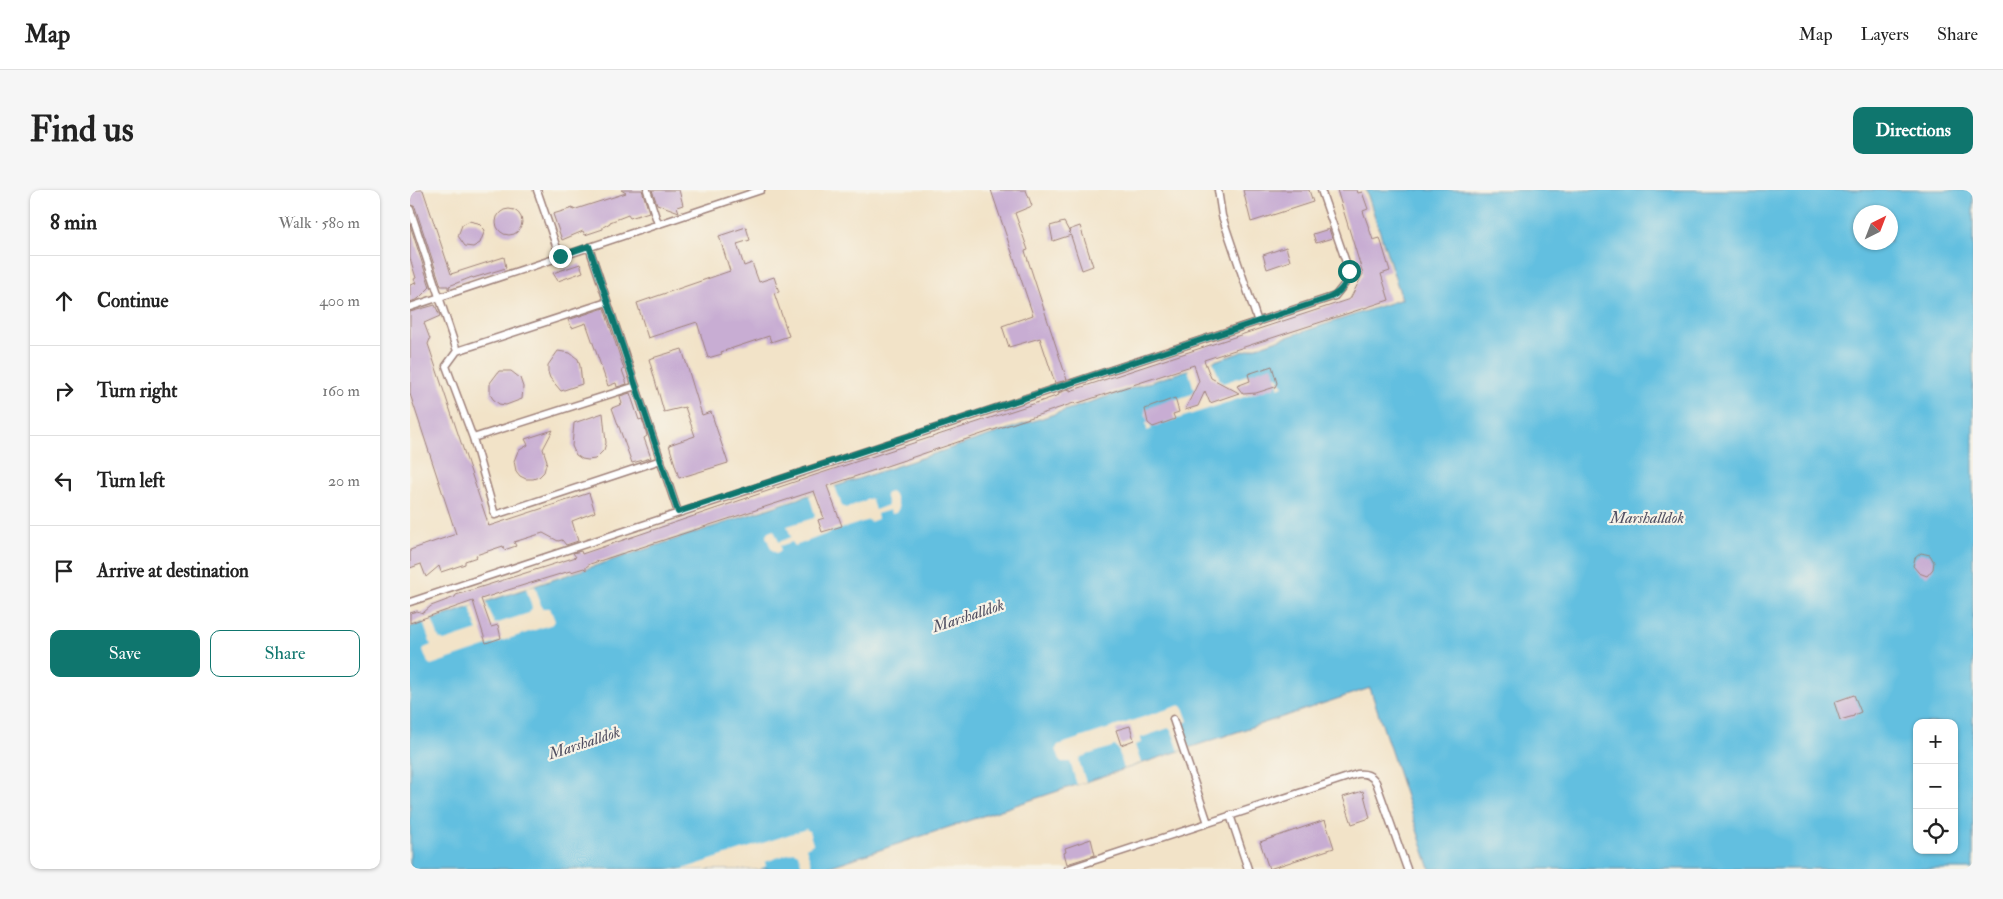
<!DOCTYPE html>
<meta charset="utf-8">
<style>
:root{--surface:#fff;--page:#f6f6f6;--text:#222;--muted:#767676;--line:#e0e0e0;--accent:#0f766e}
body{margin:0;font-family:"IM FELL Double Pica",serif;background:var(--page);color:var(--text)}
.controls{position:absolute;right:15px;bottom:15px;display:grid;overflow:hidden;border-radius:10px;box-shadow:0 1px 4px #0004}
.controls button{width:45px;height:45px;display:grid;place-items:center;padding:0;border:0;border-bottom:1px solid var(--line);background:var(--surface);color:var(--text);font:25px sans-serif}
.compass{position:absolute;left:1443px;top:15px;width:45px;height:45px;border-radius:50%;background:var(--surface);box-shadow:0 1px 4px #0004;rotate:42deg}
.stop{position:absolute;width:15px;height:15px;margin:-11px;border:4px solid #0f766e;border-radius:50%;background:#fff}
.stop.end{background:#0f766e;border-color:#fff;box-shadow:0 1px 5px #0008}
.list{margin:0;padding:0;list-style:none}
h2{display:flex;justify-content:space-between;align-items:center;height:65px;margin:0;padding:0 20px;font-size:21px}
h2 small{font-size:16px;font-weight:400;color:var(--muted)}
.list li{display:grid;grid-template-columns:32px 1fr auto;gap:15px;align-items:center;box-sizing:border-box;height:90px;padding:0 20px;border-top:1px solid var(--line)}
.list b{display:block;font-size:19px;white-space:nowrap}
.list em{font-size:16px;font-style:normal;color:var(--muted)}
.actions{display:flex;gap:10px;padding:15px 20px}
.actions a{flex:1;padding:11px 0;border:1px solid var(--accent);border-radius:10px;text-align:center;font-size:18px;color:var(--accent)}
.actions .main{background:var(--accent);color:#fff}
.icon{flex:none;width:28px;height:28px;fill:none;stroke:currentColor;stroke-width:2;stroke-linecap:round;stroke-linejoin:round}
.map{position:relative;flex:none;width:1563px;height:679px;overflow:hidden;border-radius:10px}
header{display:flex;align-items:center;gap:30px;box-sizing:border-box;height:70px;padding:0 25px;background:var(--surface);border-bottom:1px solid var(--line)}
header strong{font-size:24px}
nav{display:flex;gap:28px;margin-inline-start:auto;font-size:18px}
.intro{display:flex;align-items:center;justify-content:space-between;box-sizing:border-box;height:120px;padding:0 30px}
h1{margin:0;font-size:35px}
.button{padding:12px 22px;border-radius:10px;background:var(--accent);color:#fff;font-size:18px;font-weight:700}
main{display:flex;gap:30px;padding:0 30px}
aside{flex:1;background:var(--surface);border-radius:10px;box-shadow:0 1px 4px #0004}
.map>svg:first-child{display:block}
.water{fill:#62bfe0;stroke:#566f86;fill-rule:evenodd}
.pier{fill:#f2e3c8}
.building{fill:#c8add3}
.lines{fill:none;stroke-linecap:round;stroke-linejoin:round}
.lane-casing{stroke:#9e817a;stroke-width:9}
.lane{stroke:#fff;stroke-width:6}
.route{stroke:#0f766e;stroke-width:6}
.labels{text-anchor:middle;stroke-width:4.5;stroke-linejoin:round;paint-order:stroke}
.water-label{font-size:16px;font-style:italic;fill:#514f61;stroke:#f7f3e8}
</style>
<header>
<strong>Map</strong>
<nav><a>Map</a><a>Layers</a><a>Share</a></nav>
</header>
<div class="intro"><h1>Find us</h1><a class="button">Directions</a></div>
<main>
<aside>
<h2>8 min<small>Walk · 580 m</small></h2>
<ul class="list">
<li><svg class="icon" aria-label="ahead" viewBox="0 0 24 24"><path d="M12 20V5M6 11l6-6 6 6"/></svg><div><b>Continue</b></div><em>400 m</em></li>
<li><svg class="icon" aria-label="right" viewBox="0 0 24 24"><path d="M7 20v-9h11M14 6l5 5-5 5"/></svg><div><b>Turn right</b></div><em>160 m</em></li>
<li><svg class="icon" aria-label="left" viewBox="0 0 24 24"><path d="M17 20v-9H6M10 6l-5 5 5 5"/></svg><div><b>Turn left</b></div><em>20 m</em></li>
<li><svg class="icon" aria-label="arrive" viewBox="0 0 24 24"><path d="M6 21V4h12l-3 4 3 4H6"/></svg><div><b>Arrive at destination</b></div></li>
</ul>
<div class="actions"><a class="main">Save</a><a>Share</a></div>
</aside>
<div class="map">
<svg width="1563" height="679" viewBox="0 0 1563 679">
<rect width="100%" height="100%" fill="#f7f3e8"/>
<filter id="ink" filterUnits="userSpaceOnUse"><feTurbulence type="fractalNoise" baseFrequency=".02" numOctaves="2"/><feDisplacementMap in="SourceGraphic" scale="10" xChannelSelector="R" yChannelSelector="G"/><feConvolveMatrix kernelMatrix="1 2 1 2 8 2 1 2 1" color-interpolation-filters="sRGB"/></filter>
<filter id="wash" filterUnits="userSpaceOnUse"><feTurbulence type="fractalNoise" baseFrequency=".0096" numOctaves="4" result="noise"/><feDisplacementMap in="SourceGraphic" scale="20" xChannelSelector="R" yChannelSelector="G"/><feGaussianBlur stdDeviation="1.12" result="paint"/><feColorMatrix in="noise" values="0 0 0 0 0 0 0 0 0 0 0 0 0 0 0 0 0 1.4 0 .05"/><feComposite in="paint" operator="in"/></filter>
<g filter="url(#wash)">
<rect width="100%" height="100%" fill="#f2e3c8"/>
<path class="water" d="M 956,0 L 1563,0 L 1563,679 L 1020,679 L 960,498 L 412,679 L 0,679 L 0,437 L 992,109 ZM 1450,22 L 1480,22 L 1480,52 L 1450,52 ZM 1507,533 L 1544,533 L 1544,660 L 1507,660 Z"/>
<path class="pier" d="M 803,171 L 810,190 L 813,193 L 860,177 L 863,179 L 865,187 L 868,186 L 873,196 L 868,198 L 867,188 L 867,193 L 865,197 L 749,235 L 743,237 L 739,234 L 742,239 L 737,241 L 736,233 L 738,233 L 735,223 L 736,219 L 782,204 L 784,200 L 778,179 Z
M 425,296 L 432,316 L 436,318 L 461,308 L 465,320 L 478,315 L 475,304 L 480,302 L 485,305 L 489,318 L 486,323 L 481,324 L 480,320 L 467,324 L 468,329 L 460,332 L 459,330 L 422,342 L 385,356 L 382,352 L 370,356 L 371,361 L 366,363 L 361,359 L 356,346 L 358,342 L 364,340 L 369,352 L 381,347 L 377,336 L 404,328 L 405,325 L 399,305 Z
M 125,396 L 132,418 L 140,418 L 145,431 L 143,434 L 21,475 L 18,473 L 13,460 L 14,458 L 21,455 L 13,432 L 22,429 L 29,448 L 34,451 L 67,440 L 60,417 L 76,411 L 85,434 L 119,423 L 122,418 L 116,398 Z
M 770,515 L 773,517 L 778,531 L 771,535 L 779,558 L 769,561 L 762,541 L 759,538 L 730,548 L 731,553 L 725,555 L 731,573 L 714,579 L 708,559 L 705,556 L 671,567 L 669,571 L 676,592 L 667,595 L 660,572 L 651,572 L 646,559 L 648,555 Z
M 396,639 L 399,641 L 403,654 L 396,658 L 403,679 L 393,679 L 388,664 L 384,662 L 355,672 L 356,676 L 350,679 L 273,679 Z"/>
<g id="blocks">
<path class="building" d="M 0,0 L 13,0 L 41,84 L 94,67 L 96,78 L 63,88 L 62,87 L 39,96 L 40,98 L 38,99 L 38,96 L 31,96 L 5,17 L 0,14 Z
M 211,0 L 232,0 L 239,22 L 220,28 L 218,25 L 200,32 L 200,33 L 193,37 L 193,39 L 175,45 L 173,41 L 152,50 L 143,24 L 163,18 L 163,20 L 216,3 Z
M 242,0 L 269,0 L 273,15 L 267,17 L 269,22 L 247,14 Z
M 581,0 L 616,0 L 622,16 L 605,23 L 618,60 L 615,61 L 657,190 L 645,193 L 630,148 L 599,157 L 592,136 L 623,125 Z
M 833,0 L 899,0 L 903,12 L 841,32 Z
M 927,0 L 947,0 L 948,3 L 952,2 L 958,19 L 953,21 L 963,50 L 970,48 L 980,81 L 971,84 L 979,110 L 794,170 L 801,188 L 829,203 L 800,213 L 795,201 L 788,216 L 775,220 L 789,191 L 784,175 L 665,214 L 664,213 L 417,296 L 432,336 L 412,342 L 408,330 L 414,328 L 404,301 L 180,374 L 176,377 L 176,380 L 174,378 L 161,382 L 160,381 L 98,400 L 71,409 L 81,437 L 88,435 L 91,448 L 76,453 L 63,411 L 0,433 L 0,423 L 7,421 L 13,423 L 21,416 L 45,407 L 46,405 L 166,367 L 163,363 L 171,361 L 172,364 L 390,290 L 623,214 L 649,205 L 648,203 L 660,199 L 660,201 L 940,109 L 953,84 Z
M86 32a13 13 0 1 1 26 0a13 13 0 1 1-26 0Z
M 59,31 L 68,33 L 75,40 L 70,53 L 63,57 L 55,56 L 48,46 L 52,35 Z
M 654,32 L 661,45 L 643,51 L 640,36 Z
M 0,35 L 20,97 L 8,109 L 0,112 L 0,95 L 6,93 L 4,89 L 6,88 L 0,68 Z
M 670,36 L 683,76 L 672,80 L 659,40 Z
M 336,37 L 340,50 L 327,54 L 334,76 L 342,73 L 349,92 L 364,87 L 369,102 L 364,103 L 379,146 L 361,152 L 359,146 L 311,162 L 312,164 L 298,168 L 287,132 L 238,148 L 227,113 L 320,81 L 309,46 Z
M 919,39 L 922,48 L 906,53 L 903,44 Z
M 876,57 L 880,71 L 857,79 L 853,65 Z
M 170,74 L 173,82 L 148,91 L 143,83 Z
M 25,115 L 30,126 L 14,133 L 20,149 L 18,154 L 79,336 L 179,303 L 185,322 L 162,331 L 168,351 L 156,355 L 152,350 L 148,351 L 133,343 L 104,352 L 106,356 L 94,360 L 93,356 L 66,365 L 67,367 L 55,371 L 55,374 L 31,382 L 29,376 L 16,387 L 11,374 L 0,378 L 0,360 L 46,344 L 0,204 L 0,122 Z
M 194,118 L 214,179 L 212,180 L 217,194 L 207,197 L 206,193 L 198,196 L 176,133 L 162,138 L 158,130 Z
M 272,159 L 292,225 L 301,222 L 318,273 L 269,288 L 259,255 L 285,246 L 275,217 L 254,222 L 239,169 Z
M 148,161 L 160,163 L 168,169 L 170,176 L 172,194 L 151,201 L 140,188 L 138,182 L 138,175 Z
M 862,176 L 867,193 L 865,197 L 846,203 L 833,204 L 827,196 L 840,191 L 838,184 Z
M 89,181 L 101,181 L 110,188 L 113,197 L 112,209 L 96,215 L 89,214 L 83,209 L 80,204 L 80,193 Z
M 220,203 L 229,230 L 232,229 L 235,238 L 237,246 L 234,248 L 241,268 L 222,273 L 202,218 L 212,214 L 210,206 Z
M 765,208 L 769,222 L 763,224 L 765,229 L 743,237 L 738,233 L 735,219 Z
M 193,223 L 196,253 L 194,260 L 185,269 L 178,270 L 172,269 L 166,265 L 162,256 L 164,233 Z
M 143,240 L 133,259 L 137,271 L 134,282 L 129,287 L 123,289 L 116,289 L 110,286 L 106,281 L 104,271 L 108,261 L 118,255 L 115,249 Z
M 1511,363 L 1520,365 L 1524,372 L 1523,379 L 1517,386 L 1509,383 L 1503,376 L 1505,368 Z
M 1444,505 L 1451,522 L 1444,525 L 1444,526 L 1430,530 L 1424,512 Z
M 720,536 L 724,550 L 711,555 L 706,540 Z
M 953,601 L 960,628 L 942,634 L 933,607 Z
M 915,630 L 924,658 L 859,679 L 850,652 Z
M 681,649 L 685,665 L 657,674 L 654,663 L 656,662 L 655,658 Z"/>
</g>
</g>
<g filter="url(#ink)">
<use href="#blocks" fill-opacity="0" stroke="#9e817a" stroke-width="1"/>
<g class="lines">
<g class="lane-casing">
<path id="lane" d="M 127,0 L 150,67
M 237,0 L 248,34
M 808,0 L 812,26 L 848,132
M 0,19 L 47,161
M 179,57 L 268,322
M 197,112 L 47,161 L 36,176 L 63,248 L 85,325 L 251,270
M 0,117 L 351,0
M 63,248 L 226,196
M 0,412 L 925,106 L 937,91 L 939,81 L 911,0
M 763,529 L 798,633
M 820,625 L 838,679
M 658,679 L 947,584 C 956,583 961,585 966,592 L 997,679"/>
</g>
<use href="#lane" class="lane"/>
</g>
</g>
<g class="lines" filter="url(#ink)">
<path class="route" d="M 150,66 L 179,56 L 268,322 L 916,109 C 930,104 937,95 939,81"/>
</g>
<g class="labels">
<g class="water-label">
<text x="1237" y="333">Marshalldok</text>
<text transform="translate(558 425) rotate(-18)" y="6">Marshalldok</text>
<text transform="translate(174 552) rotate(-18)" y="6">Marshalldok</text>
</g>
</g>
</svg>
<div class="controls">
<button>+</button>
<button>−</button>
<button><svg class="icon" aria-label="locate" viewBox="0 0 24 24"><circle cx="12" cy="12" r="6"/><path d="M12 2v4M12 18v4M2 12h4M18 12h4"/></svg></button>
</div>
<svg class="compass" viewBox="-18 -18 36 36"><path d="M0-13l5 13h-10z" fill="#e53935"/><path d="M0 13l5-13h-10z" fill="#767676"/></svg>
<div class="stop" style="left:939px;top:81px"></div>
<div class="stop end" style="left:150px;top:66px"></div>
</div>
</main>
